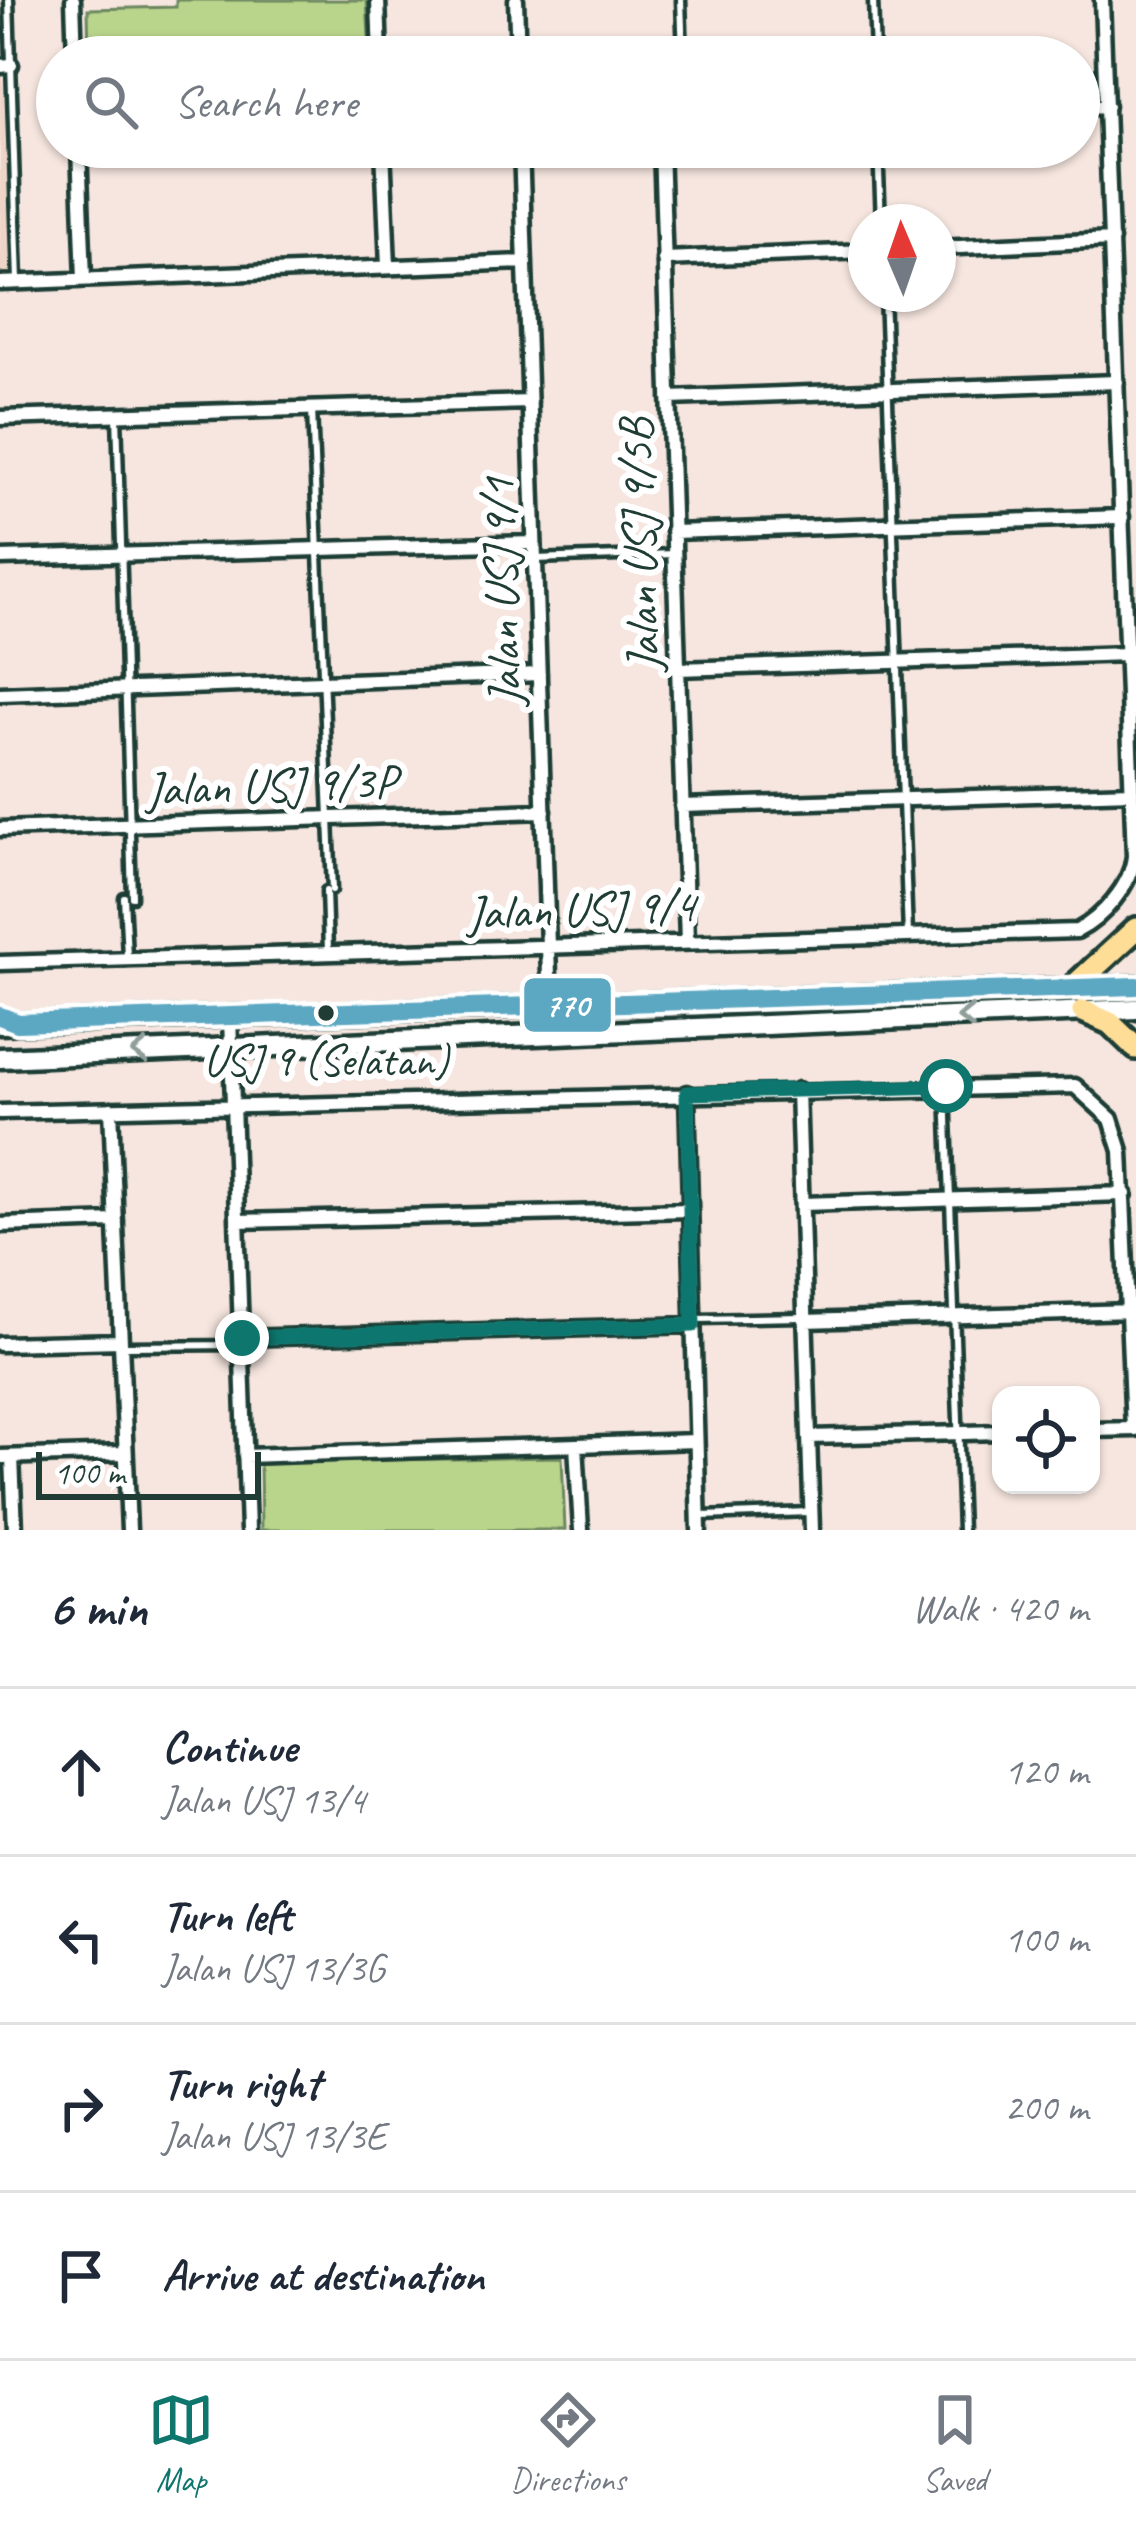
<!DOCTYPE html>
<meta charset="utf-8">
<style>
:root{--surface:#fff;--page:#f2f2f3;--text:#1f2937;--muted:#747a83;--line:#e0e1e3;--accent:#0f766e}
body{margin:0;font-family:Caveat,sans-serif;background:var(--page);color:var(--text)}
.controls{position:absolute;right:36px;bottom:36px;display:grid;overflow:hidden;border-radius:24px;box-shadow:0 3px 9px #0004}
.controls button{width:108px;height:108px;display:grid;place-items:center;padding:0;border:0;border-bottom:3px solid var(--line);background:var(--surface);color:var(--text);font:60px sans-serif}
.compass{position:absolute;left:848px;top:204px;width:108px;height:108px;border-radius:50%;background:var(--surface);box-shadow:0 3px 9px #0004;rotate:358deg}
.scale{position:absolute;left:36px;bottom:30px;width:225px;box-sizing:border-box;padding-left:12px;border:6px solid #1f3d34;border-top:0;font-size:33px;line-height:42px;white-space:nowrap;color:#1f3d34;-webkit-text-stroke:9px #fff;paint-order:stroke}
.stop{position:absolute;width:36px;height:36px;margin:-27px;border:9px solid #0f766e;border-radius:50%;background:#fff}
.stop.end{background:#0f766e;border-color:#fff;box-shadow:0 3px 12px #0008}
.list{margin:0;padding:0;list-style:none}
h2{display:flex;justify-content:space-between;align-items:center;height:156px;margin:0;padding:0 48px;font-size:51px}
h2 small{font-size:39px;font-weight:400;color:var(--muted)}
.list li{display:grid;grid-template-columns:78px 1fr auto;gap:36px;align-items:center;box-sizing:border-box;height:168px;padding:0 48px;border-top:3px solid var(--line)}
.list b{display:block;font-size:45px;white-space:nowrap}
.list p{margin:0;font-size:39px;white-space:nowrap;color:var(--muted)}
.list em{font-size:39px;font-style:normal;color:var(--muted)}
.icon{flex:none;width:66px;height:66px;fill:none;stroke:currentColor;stroke-width:2;stroke-linecap:round;stroke-linejoin:round}
.map{position:relative;flex:none;width:1136px;height:1530px;overflow:hidden}
.search{position:absolute;background:var(--surface);box-shadow:0 3px 9px #0004;left:36px;right:36px;top:36px;height:132px;display:flex;align-items:center;gap:30px;box-sizing:border-box;padding:0 42px;border-radius:66px;color:var(--muted);font-size:45px}
.sheet{height:828px;background:var(--surface)}
nav{display:flex;justify-content:space-around;align-items:center;box-sizing:border-box;height:168px;border-top:3px solid var(--line);background:var(--surface);font-size:33px;color:var(--muted)}
nav a{display:grid;justify-items:center;gap:6px}
nav .on{color:var(--accent)}
.map>svg:first-child{display:block}
.built{fill:#efd5c8}
.green{fill:#b9d48b;stroke:#6c8860;stroke-width:3}
.lines{fill:none;stroke-linecap:round;stroke-linejoin:round}
.service-casing{stroke:#1f3d34;stroke-width:15}
.minor-casing{stroke:#1f3d34;stroke-width:21}
.secondary-casing{stroke:#1f3d34;stroke-width:27}
.primary-casing{stroke:#1f3d34;stroke-width:30}
.service{stroke:#fff;stroke-width:6}
.minor{stroke:#fff;stroke-width:12}
.secondary{stroke:#fff;stroke-width:18}
.primary{stroke:#fedd96;stroke-width:21}
.bus-1-casing{stroke:#fff;stroke-width:27}
.bus-1{stroke:#5ca7c2;stroke-width:18}
.oneway{stroke:#8f9e9a}
.route{stroke:#0f766e;stroke-width:15}
.bus-dot{fill:#1f3d34;stroke:#fff;stroke-width:4.5}
.labels{text-anchor:middle;stroke-width:12;stroke-linejoin:round;paint-order:stroke}
.bus-label{font-size:45px;fill:#1f3d34;stroke:#fff}
.street-label{font-size:48px;fill:#1f3d34;stroke:#fff}
.line-badge{stroke:#fff;stroke-width:4.5}
.badge-label{font-size:33px;text-anchor:middle;font-weight:bold;fill:#fff}
</style>
<div class="map">
<svg width="1136" height="1530" viewBox="0 0 1136 1530">
<rect width="100%" height="100%" fill="#f6e6df"/>
<filter id="ink" filterUnits="userSpaceOnUse"><feTurbulence type="fractalNoise" baseFrequency=".00833" numOctaves="2"/><feDisplacementMap in="SourceGraphic" scale="24" xChannelSelector="R" yChannelSelector="G"/><feConvolveMatrix kernelMatrix="1 2 1 2 8 2 1 2 1" color-interpolation-filters="sRGB"/></filter>
<g filter="url(#ink)">
<path class="built" d="M 0,0 L 11,277 L 0,277 Z"/>
<path class="green" d="M 176,0 L 367,0 L 370,57 L 89,57 L 88,9 L 176,7 Z
M 562,1457 L 565,1530 L 261,1530 L 260,1462 Z"/>
<g class="lines">
<g class="service-casing">
<path id="service" d="M 9,0 L 18,282
M 681,0 L 683,57
M 873,0 L 875,57
M 878,147 L 881,222
M 884,294 L 908,935
M 312,409 L 332,890
M 117,415 L 132,897
M 535,559 L 674,554
M 326,891 L 328,951
M 124,897 L 127,956
M 946,1090 L 962,1530
M 697,1319 L 803,1317
M 125,1346 L 242,1345
M 702,1516 L 809,1512"/>
</g>
<g class="minor-casing">
<path id="minor" d="M 73,0 L 75,57
M 378,0 L 380,57
M 516,0 L 518,57
M 0,66 L 11,65
M 1079,107 L 1107,106
M 79,147 L 84,279
M 383,147 L 388,267
M 521,147 L 551,1035
M 661,147 L 687,941
M 938,248 L 1112,240
M 664,259 L 866,251
M 0,283 L 525,262
M 669,398 L 1117,382
M 0,418 L 530,402
M 673,532 L 1122,517
M 0,558 L 534,543
M 678,669 L 1127,654
M 0,694 L 539,674
M 682,806 L 1132,792
M 0,829 L 544,811
M 0,963 L 1077,931 C 1102,918 1131,886 1134,856 L 1102,0
M 230,1018 L 248,1530
M 798,1090 L 812,1530
M 687,1093 L 699,1530
M 111,1109 L 129,1530
M 0,1112 L 1075,1086 L 1111,1119 L 1121,1151 L 1133,1429
M 802,1204 L 1125,1194
M 237,1221 L 690,1210
M 0,1225 L 116,1221
M 805,1321 L 1130,1311
M 242,1338 L 693,1325
M 0,1344 L 121,1341
M 1091,1430 L 1136,1429
M 809,1437 L 1001,1432
M 576,1445 L 581,1530
M 245,1456 L 696,1441
M 0,1457 L 125,1453
M 12,1457 L 15,1530"/>
</g>
<g class="secondary-casing">
<path id="secondary" d="M 0,1024 L 1136,986
M 0,1058 L 1136,1009"/>
</g>
<g class="primary-casing">
<path id="primary" d="M 1072,988 L 1136,929
M 1083,1011 L 1110,1023 L 1136,1048"/>
</g>
<use href="#service" class="service"/>
<use href="#minor" class="minor"/>
<use href="#secondary" class="secondary"/>
<use href="#primary" class="primary"/>
<g class="bus-1-casing">
<path id="bus-1" d="M 0,1016 L 18,1023 L 1136,986"/>
</g>
<use href="#bus-1" class="bus-1"/>
</g>
<defs><path id="oneway-chevron" d="M-2-3.5L2.5 0L-2 3.5" fill="none" stroke-width="1.6" stroke-linecap="round" stroke-linejoin="round" transform="scale(3)"/></defs>
<g class="oneway">
<use href="#oneway-chevron" transform="translate(966 1017) rotate(178)"/>
<use href="#oneway-chevron" transform="translate(140 1052) rotate(178)"/>
</g>
</g>
<g class="lines" filter="url(#ink)">
<path class="route" d="M 242,1338 L 693,1325 L 687,1093 L 946,1086"/>
</g>
<circle class="bus-dot" cx="326" cy="1013" r="10"/>
<g class="labels">
<g class="bus-label">
<text x="326" y="1075">USJ 9 (Selatan)</text>
</g>
<g class="street-label">
<text transform="translate(638 545) rotate(-92)" y="17">Jalan USJ 9/5B</text>
<text transform="translate(500 592) rotate(-92)" y="17">Jalan USJ 9/1</text>
<text transform="translate(271 784) rotate(-2)" y="17">Jalan USJ 9/3P</text>
<text transform="translate(581 908) rotate(-2)" y="17">Jalan USJ 9/4</text>
</g>
</g>
<rect class="line-badge" x="522" y="976" width="91" height="58" rx="12" fill="#5ca7c2"/>
<g class="badge-label">
<text x="567" y="1016">770</text>
</g>
</svg>
<div class="controls">
<button><svg class="icon" aria-label="locate" viewBox="0 0 24 24"><circle cx="12" cy="12" r="6"/><path d="M12 2v4M12 18v4M2 12h4M18 12h4"/></svg></button>
</div>
<svg class="compass" viewBox="-18 -18 36 36"><path d="M0-13l5 13h-10z" fill="#e53935"/><path d="M0 13l5-13h-10z" fill="#747a83"/></svg>
<div class="scale">100 m</div>
<div class="stop" style="left:946px;top:1086px"></div>
<div class="stop end" style="left:242px;top:1338px"></div>
<div class="search"><svg class="icon" aria-label="search" viewBox="0 0 24 24"><circle cx="10" cy="10" r="6"/><path d="M15 15l6 6"/></svg>Search here</div>
</div>
<section class="sheet">
<h2>6 min<small>Walk · 420 m</small></h2>
<ul class="list">
<li><svg class="icon" aria-label="ahead" viewBox="0 0 24 24"><path d="M12 20V5M6 11l6-6 6 6"/></svg><div><b>Continue</b><p>Jalan USJ 13/4</p></div><em>120 m</em></li>
<li><svg class="icon" aria-label="left" viewBox="0 0 24 24"><path d="M17 20v-9H6M10 6l-5 5 5 5"/></svg><div><b>Turn left</b><p>Jalan USJ 13/3G</p></div><em>100 m</em></li>
<li><svg class="icon" aria-label="right" viewBox="0 0 24 24"><path d="M7 20v-9h11M14 6l5 5-5 5"/></svg><div><b>Turn right</b><p>Jalan USJ 13/3E</p></div><em>200 m</em></li>
<li><svg class="icon" aria-label="arrive" viewBox="0 0 24 24"><path d="M6 21V4h12l-3 4 3 4H6"/></svg><div><b>Arrive at destination</b></div></li>
</ul>
</section>
<nav>
<a class="on"><svg class="icon" aria-label="map" viewBox="0 0 24 24"><path d="M3 6l6-2 6 2 6-2v14l-6 2-6-2-6 2zM9 4v14M15 6v14"/></svg>Map</a>
<a><svg class="icon" aria-label="directions" viewBox="0 0 24 24"><path d="M12 3l9 9-9 9-9-9zM9 14v-3h6M13 9l2 2-2 2"/></svg>Directions</a>
<a><svg class="icon" aria-label="saved" viewBox="0 0 24 24"><path d="M7 4h10v16l-5-4-5 4z"/></svg>Saved</a>
</nav>
